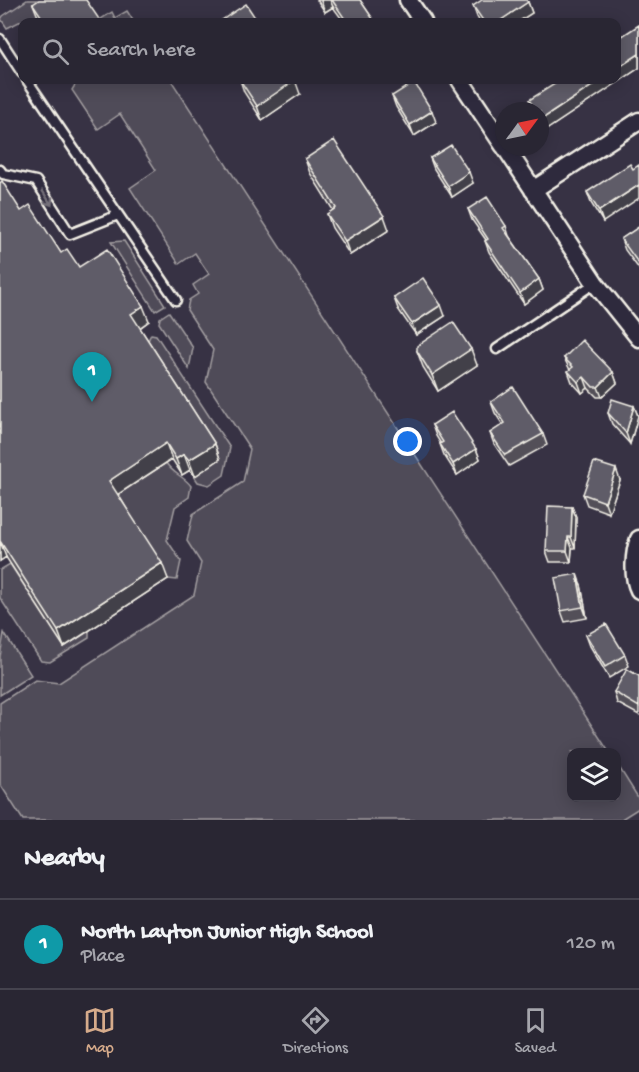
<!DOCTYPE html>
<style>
:root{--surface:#292633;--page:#312e3b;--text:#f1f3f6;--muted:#a5a5ac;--line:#45434e;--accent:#d6ab8b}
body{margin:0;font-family:"Gochi Hand",sans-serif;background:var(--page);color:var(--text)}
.controls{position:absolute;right:18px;bottom:18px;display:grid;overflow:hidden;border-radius:12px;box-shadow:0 3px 15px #0003}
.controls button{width:54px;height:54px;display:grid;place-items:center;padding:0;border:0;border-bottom:2px solid var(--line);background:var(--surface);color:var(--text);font:30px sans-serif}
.compass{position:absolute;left:495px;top:102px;width:54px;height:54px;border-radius:50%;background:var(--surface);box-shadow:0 3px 15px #0003;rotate:57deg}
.you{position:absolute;left:408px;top:442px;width:21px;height:21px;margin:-15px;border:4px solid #fff;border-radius:50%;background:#1a73e8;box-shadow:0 0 0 9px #1a73e833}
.badge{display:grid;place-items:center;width:39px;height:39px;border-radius:50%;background:var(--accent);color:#fff;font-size:20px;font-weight:700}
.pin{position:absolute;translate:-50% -50px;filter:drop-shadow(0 2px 3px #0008)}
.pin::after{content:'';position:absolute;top:32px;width:21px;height:18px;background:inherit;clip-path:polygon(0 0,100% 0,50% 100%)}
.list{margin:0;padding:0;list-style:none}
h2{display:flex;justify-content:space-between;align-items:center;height:78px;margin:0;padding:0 24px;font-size:26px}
h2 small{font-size:20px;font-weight:400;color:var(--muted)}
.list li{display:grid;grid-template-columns:39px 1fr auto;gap:18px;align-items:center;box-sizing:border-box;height:90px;padding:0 24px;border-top:2px solid var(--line)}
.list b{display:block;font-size:22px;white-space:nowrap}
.list p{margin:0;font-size:20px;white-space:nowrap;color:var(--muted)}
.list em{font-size:20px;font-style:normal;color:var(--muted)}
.icon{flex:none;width:33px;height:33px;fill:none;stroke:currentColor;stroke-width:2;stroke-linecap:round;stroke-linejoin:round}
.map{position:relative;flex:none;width:639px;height:820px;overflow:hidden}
.search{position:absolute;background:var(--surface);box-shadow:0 3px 15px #0003;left:18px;right:18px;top:18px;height:66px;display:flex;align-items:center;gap:15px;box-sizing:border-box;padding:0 21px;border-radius:12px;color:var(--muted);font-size:22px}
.sheet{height:168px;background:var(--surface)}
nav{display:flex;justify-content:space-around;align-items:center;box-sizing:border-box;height:84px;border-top:2px solid var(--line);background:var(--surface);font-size:16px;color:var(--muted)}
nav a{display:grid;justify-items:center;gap:3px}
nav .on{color:var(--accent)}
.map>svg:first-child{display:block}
.green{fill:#504b59;stroke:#a29ea0;stroke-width:1.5}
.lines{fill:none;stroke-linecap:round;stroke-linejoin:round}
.service-casing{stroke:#f4f1e8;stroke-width:13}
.minor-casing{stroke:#f4f1e8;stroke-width:21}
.service{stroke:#2f2a3d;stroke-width:8}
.minor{stroke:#2f2a3d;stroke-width:16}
.wall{fill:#524f59;stroke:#f4f1e8;stroke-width:1.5}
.shaded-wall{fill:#424048;stroke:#f4f1e8;stroke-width:1.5}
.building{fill:#5f5c67;stroke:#f4f1e8;stroke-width:1.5}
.oneway{stroke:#747079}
</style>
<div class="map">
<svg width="639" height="820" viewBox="0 0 639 820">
<rect width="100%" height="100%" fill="#373244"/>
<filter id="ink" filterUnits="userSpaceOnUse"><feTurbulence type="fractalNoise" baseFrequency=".0167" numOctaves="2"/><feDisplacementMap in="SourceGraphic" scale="12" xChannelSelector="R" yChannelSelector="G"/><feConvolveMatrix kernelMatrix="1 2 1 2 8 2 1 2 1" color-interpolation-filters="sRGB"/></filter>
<g filter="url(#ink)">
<path class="green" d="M 27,0 L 69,0 L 39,20 L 40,22 L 21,21 L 7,28 L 1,19 L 3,16 Z
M 127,11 L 134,22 L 96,22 L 112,12 L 115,18 Z
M 78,80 L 171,80 L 609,752 L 572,752 L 572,798 L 616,798 L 617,764 L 639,799 L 639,808 L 620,820 L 23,820 L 0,784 L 0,703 L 35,680 L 59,683 L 194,595 L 201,563 L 187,541 L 193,514 L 243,482 L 250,449 L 206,382 L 213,350 L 187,310 L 189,300 L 198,294 L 193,285 L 209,274 L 195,253 L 179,264 L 130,188 L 156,170 L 120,114 L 98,129 L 72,90 Z
M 124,241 L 165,305 L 155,311 L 111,242 Z
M 169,312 L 193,348 L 189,369 L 159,323 L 160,318 Z
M 151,334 L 156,335 L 230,448 L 224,475 L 209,485 L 198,482 L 194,476 L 220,459 L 146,345 Z
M 166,463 C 174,475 184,476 191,486 L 189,497 L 175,507 L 167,540 L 181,561 L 177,580 L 168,579 L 114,497 Z
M 10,564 L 64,647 L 89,631 L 89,638 L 50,662 L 41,661 L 0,598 L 0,570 Z
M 4,633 L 31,675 L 0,695 L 0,657 Z"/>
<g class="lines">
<g class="service-casing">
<path id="service" d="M 0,39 L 22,73
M 27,80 L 176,300
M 0,170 L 3,174 L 36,181 L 70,234 L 118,215
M 497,349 L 595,283"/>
</g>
<g class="minor-casing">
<path id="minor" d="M 408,0 L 423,22
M 460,80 L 504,146
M 505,147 L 595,283 L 639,338
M 533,190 L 639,121
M 639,539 C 634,552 632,577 639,590"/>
</g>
<use href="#service" class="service"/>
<use href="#minor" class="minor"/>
</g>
<path class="wall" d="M 317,0 L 360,0 L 375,22 L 344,22 L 333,7 L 325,12 Z
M 528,2 L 532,13 L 518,22 L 480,22 L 477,17 L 473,6 Z
M 33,4 L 101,22 L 40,22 Z
M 639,25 L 639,68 L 546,130 L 540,121 L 540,111 L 533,111 L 529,100 L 616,80 Z
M 240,80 L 300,94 L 262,120 L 244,92 Z
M 392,96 L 436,122 L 414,136 L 396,107 Z
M 430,158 L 473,183 L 452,197 L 434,169 Z
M 305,159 L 389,230 L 350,255 L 332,228 L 327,214 L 333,210 L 310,173 Z
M 633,169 L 603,222 L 591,203 L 587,192 Z
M 0,183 L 21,211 L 61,253 L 149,321 L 140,328 L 215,444 L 220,459 L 195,476 L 190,470 L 182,475 L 172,459 L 118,494 L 168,579 L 64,647 L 6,557 L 0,561 Z
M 468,209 L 506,226 L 509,236 L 539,279 L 543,290 L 524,304 L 489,252 L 485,241 L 486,240 L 472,220 Z
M 639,227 L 639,269 L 625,250 L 621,239 Z
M 394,298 L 445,316 L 416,335 L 398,309 Z
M 417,351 L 477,365 L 438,391 L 423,367 Z
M 564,358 L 613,372 L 617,383 L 602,397 L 597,397 L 588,388 L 582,393 L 572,382 L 568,371 L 570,370 Z
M 491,402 L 543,434 L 547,445 L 509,466 L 494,444 L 490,433 L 503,425 L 495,413 Z
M 634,406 L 638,416 L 630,444 L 612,424 L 608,413 Z
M 432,425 L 476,449 L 480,459 L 457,475 L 444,455 L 440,444 L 441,444 L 436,436 Z
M 620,480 L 609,513 L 587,505 L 583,494 Z
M 572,507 L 576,517 L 575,548 L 572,548 L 571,562 L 550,562 L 546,551 Z
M 581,585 L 587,618 L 565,622 L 561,611 Z
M 586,635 L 625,655 L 629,666 L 609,678 L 590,646 Z
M 639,676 L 639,715 L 617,703 L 614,692 Z"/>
<path class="shaded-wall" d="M 322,0 L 330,0 L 333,7 L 325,12 L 321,1 Z
M 528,2 L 532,13 L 518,22 L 498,22 Z
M 639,54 L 639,68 L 546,130 L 542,119 L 601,80 L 616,80 L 616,69 Z
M 295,80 L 300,94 L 262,120 L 257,106 Z
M 432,111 L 436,122 L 414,136 L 410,125 Z
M 469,172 L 473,183 L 452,197 L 448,186 Z
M 639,185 L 639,198 L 603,222 L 599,211 Z
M 384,216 L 389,230 L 350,255 L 345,241 Z
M 539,279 L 543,290 L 524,304 L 520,293 Z
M 441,305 L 445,316 L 416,335 L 412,324 Z
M 143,306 L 149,321 L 136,330 L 131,314 Z
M 471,349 L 477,365 L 438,391 L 432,375 Z
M 613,372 L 617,383 L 602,397 L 598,387 Z
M 584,377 L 588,388 L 582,393 L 578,382 Z
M 634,406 L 638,416 L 630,444 L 626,433 Z
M 166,443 L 172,459 L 114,497 L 109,481 Z
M 215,444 L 220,459 L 195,476 L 189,460 Z
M 476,449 L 480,459 L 457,475 L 453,464 Z
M 184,454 L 190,470 L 182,475 L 176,459 Z
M 616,469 L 620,480 L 609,513 L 605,502 Z
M 572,507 L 576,517 L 575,548 L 571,537 Z
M 568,537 L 572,548 L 571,562 L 567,551 Z
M 0,541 L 6,557 L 0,561 Z
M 162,563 L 168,579 L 64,647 L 58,631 Z
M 577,574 L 581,585 L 587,618 L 583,607 Z"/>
<path class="building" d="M 39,0 L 86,0 L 101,22 L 45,22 L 33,4 Z
M 332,0 L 360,0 L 375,22 L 347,22 Z
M 482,0 L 526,0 L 528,2 L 498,22 L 484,22 L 473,6 Z
M 246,4 L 258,22 L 219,22 Z
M 639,25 L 639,54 L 616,69 L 616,40 Z
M 240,80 L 295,80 L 257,106 Z
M 561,80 L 601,80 L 542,119 L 540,116 L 540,111 L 537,111 L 529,100 Z
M 414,82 L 432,111 L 410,125 L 392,96 Z
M 334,140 L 384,216 L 345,241 L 327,214 L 336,208 L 305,159 Z
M 451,145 L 469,172 L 448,186 L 430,158 Z
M 630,164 L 633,169 L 639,165 L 639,185 L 599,211 L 587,192 Z
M 2,181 L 21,211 L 30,205 L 61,253 L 67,249 L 79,267 L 107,249 L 143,306 L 131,314 L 215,444 L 189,460 L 184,454 L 176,459 L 166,443 L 109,481 L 162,563 L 58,631 L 0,541 L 0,183 Z
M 487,197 L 506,226 L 503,228 L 539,279 L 520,293 L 485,241 L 488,239 L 468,209 Z
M 639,227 L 639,264 L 621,239 Z
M 423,278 L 441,305 L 412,324 L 394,298 Z
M 453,322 L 471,349 L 432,375 L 417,351 L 417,346 Z
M 582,340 L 613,372 L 598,387 L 593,387 L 584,377 L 578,382 L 568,371 L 573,367 L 564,358 Z
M 513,387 L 543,434 L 505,455 L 490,433 L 505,423 L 491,402 Z
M 612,399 L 634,406 L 626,433 L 608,413 Z
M 452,412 L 476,449 L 453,464 L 440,444 L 443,442 L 432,425 Z
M 594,462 L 616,469 L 605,502 L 583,494 Z
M 548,506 L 572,507 L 571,537 L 568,537 L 567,551 L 546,551 Z
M 577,574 L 583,607 L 561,611 L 555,578 Z
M 606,624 L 625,655 L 605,667 L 586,635 Z
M 627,669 L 639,676 L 639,707 L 614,692 Z"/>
<defs><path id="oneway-shaft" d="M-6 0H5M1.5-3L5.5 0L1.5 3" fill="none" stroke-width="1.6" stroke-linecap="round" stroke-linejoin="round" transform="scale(1.5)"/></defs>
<use class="oneway" href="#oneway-shaft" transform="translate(47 198) rotate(57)"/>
</g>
</svg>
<div class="controls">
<button><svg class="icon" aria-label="layers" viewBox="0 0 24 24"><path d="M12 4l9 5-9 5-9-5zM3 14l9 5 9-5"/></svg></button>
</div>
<svg class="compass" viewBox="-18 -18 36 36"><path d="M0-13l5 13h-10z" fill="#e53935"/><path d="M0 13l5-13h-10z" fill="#a5a5ac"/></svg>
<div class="you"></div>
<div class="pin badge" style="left:92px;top:402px;background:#0f9aa8">1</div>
<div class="search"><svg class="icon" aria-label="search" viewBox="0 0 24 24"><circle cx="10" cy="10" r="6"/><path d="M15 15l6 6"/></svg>Search here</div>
</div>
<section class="sheet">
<h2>Nearby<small></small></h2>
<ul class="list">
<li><span class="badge" style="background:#0f9aa8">1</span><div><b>North Layton Junior High School</b><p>Place</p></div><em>120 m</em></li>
</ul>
</section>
<nav>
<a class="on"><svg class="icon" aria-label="map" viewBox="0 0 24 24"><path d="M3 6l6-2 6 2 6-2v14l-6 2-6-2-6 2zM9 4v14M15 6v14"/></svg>Map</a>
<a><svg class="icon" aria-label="directions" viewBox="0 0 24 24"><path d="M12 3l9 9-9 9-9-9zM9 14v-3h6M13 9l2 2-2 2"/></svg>Directions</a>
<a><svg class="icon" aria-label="saved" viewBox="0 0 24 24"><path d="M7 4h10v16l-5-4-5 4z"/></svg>Saved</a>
</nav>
